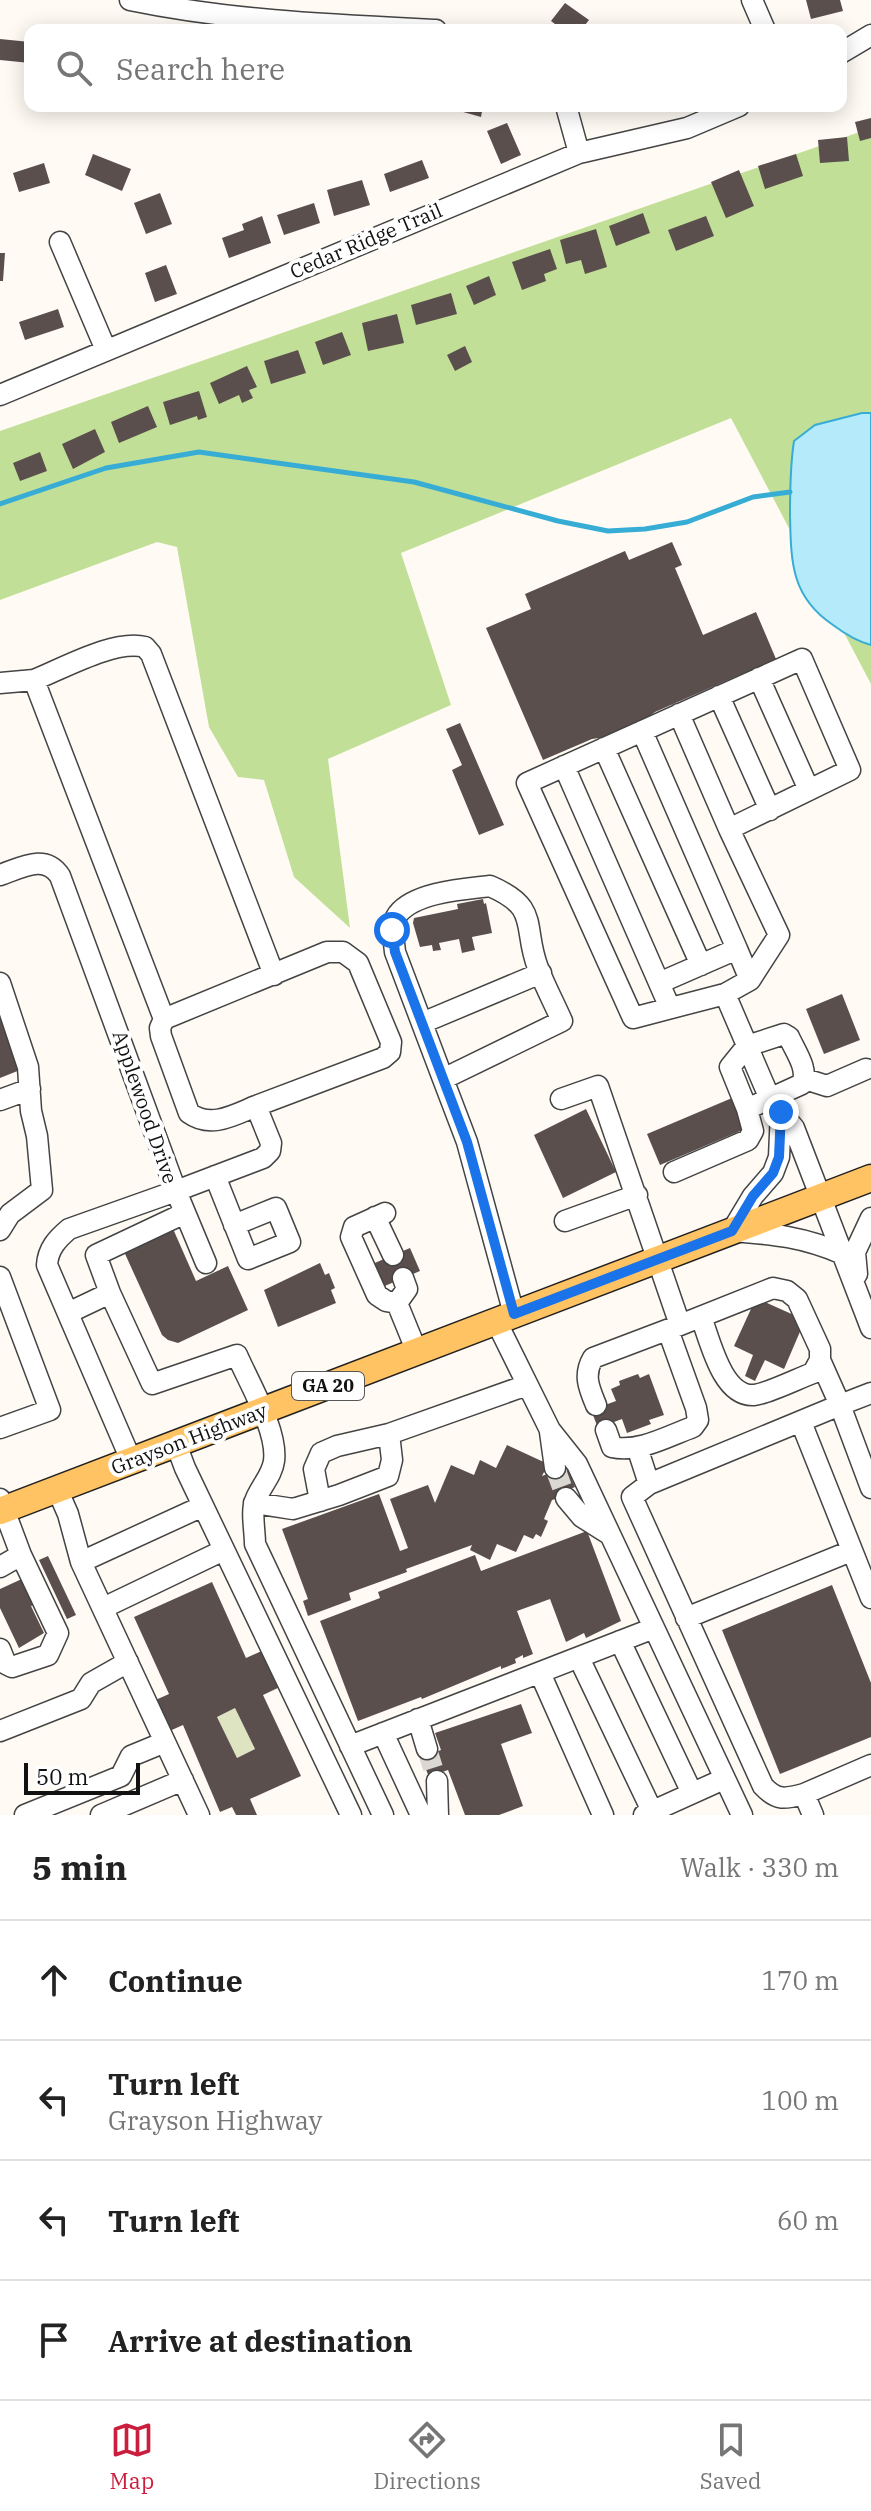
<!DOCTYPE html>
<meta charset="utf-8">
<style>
:root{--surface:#fff;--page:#f6f6f6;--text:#222;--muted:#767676;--line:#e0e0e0;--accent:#cb1e3f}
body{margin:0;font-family:"IBM Plex Serif",serif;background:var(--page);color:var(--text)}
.scale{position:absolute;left:24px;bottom:20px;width:116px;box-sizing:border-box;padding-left:8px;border:4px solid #111;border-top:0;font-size:22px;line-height:28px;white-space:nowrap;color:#111;-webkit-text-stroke:6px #fff;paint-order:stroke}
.stop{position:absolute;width:24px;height:24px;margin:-18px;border:6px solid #1a73e8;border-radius:50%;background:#fff}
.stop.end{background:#1a73e8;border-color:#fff;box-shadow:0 2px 8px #0008}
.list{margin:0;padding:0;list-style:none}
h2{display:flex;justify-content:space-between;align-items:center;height:104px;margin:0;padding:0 32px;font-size:34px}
h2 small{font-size:26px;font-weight:400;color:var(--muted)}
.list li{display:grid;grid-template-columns:52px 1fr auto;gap:24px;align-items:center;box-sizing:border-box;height:120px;padding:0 32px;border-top:2px solid var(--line)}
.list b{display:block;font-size:30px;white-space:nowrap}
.list p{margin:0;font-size:26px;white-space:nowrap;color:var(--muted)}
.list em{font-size:26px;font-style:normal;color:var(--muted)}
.icon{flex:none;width:44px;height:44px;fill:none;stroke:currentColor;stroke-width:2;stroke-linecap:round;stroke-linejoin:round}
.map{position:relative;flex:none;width:871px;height:1815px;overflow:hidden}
.search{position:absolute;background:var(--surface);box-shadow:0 4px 20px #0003;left:24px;right:24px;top:24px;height:88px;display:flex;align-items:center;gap:20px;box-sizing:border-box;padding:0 28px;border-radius:16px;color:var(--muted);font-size:30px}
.sheet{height:584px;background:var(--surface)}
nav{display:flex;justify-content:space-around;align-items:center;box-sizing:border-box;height:112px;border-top:2px solid var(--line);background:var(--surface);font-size:22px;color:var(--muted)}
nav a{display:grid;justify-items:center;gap:4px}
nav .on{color:var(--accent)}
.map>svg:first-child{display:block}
.forest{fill:#c2df98}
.cemetery{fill:#dee4c2}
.water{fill:#b5eafa;stroke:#37add6;stroke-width:2}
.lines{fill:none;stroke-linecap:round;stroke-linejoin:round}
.stream{stroke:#37add6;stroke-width:5}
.building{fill:#5a4f4c;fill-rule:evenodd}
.minor-tunnel{stroke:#dbd8d2;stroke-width:20;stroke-dasharray:20 10;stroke-linecap:butt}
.minor-casing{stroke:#444;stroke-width:23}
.major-casing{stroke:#222;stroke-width:29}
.minor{stroke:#fff;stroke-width:20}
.major{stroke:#ffc364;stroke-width:26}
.route{stroke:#1a73e8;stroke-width:10}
.labels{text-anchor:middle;stroke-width:8;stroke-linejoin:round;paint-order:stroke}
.shield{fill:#fff;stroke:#585858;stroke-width:2}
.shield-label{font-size:18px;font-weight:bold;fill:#111}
.street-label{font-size:20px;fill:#111;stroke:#fff}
</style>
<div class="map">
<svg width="871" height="1815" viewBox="0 0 871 1815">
<rect width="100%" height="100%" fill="#fffbf4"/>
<path class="forest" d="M 871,128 L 871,684 L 731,418 L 401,553 L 451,705 L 328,759 L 350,928 L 294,877 L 264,780 L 238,777 L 209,727 L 177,547 L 157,542 L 0,600 L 0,431 Z"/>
<path class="cemetery" d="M 235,1708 L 255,1749 L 237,1758 L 217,1717 Z"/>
<path class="water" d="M 862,413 L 871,413 L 871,645 C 856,641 845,634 833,625 C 791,597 791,562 790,515 C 790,490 790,466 794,441 L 815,425 Z"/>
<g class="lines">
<path class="stream" d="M 0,504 L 106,468 L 199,452 L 414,482 L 558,521 L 608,531 L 645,529 L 687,522 L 753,497 L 790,492"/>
</g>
<path class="building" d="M 806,0 L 840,0 L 843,11 L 811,19 Z
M 565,3 L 589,20 L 581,30 L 563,30 L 551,21 Z
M 0,39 L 30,42 L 30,63 L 0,60 Z
M 442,106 L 483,106 L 481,117 Z
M 871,118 L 871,138 L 860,141 L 855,122 Z
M 507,123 L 521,155 L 501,164 L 487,131 Z
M 847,137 L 849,161 L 820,163 L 818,140 Z
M 93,154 L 131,169 L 122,191 L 85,175 Z
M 796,154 L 803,176 L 765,189 L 758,166 Z
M 422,160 L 429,178 L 390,192 L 384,174 Z
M 44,163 L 50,183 L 19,192 L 13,173 Z
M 739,170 L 754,206 L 726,218 L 711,182 Z
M 362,180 L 370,205 L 334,216 L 327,190 Z
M 160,193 L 172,224 L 146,234 L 134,203 Z
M 314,203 L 320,223 L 284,235 L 277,215 Z
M 643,213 L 650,233 L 616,246 L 609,226 Z
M 262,216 L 271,243 L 229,258 L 222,238 L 244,230 L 242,224 Z
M 706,216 L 714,236 L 676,251 L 668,230 Z
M 596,229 L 607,267 L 585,274 L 581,260 L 566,264 L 560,240 Z
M 550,249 L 557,269 L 544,274 L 546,281 L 522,290 L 512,262 Z
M 0,253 L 5,253 L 3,281 L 0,281 Z
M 166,265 L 177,294 L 155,302 L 145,273 Z
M 489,276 L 496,295 L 474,305 L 466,286 Z
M 451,293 L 457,314 L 416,325 L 411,305 Z
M 58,309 L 64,327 L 25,340 L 19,322 Z
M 397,314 L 404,343 L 368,351 L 362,323 Z
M 342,332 L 351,355 L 323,365 L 315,342 Z
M 465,346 L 472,362 L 455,371 L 447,355 Z
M 298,350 L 306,373 L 271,384 L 264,361 Z
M 247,366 L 257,387 L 249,390 L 253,398 L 242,403 L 239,395 L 219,404 L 210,383 Z
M 199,391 L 207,417 L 198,420 L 197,416 L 170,425 L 163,402 Z
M 148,406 L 157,427 L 119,443 L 111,422 Z
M 95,429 L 105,452 L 73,469 L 62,444 Z
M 40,452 L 47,471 L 20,481 L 13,463 Z
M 672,542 L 682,565 L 675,568 L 703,635 L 756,612 L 776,659 L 655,712 L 643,721 L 606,737 L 592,739 L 543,760 L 486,628 L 531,609 L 525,594 L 625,551 L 629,560 Z
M 460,723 L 504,825 L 479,835 L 452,770 L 462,765 L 446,729 Z
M 483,899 L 484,904 L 486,903 L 492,933 L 472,937 L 475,950 L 462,953 L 459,939 L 439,943 L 441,950 L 433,951 L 432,945 L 420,947 L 413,923 L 414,918 L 458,909 L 457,904 Z
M 842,994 L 860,1040 L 824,1054 L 806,1009 Z
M 0,1015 L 20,1070 L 0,1078 Z
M 732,1098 L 745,1129 L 660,1165 L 647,1134 Z
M 586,1109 L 616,1172 L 563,1198 L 534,1135 Z
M 170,1222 L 196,1281 L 228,1266 L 248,1310 L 178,1343 L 168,1340 L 162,1335 L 121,1245 Z
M 410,1248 L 420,1271 L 380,1288 L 370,1265 Z
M 320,1263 L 325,1275 L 329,1273 L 335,1288 L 331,1290 L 336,1303 L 278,1327 L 264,1290 Z
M 756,1298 L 805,1320 L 784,1369 L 765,1360 L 755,1381 L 745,1376 L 753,1355 L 734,1346 Z
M 638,1374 L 640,1378 L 649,1374 L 664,1415 L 649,1420 L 651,1424 L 627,1433 L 622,1419 L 598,1428 L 591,1410 L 616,1401 L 611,1389 L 620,1385 L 619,1381 Z
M 507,1445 L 548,1464 L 542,1476 L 550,1473 L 552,1477 L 568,1470 L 575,1487 L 558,1494 L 559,1498 L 552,1500 L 544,1519 L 548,1521 L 541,1537 L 536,1534 L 533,1539 L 524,1535 L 516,1552 L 497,1544 L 490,1560 L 470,1550 L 472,1545 L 406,1569 L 407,1572 L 349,1593 L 351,1600 L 308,1616 L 303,1601 L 308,1599 L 282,1529 L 379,1494 L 400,1551 L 408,1548 L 390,1499 L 428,1485 L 435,1503 L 451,1465 L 474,1475 L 480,1460 L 496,1468 Z
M 587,1531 L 621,1621 L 586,1638 L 584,1633 L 566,1642 L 550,1599 L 517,1611 L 533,1654 L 523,1658 L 523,1655 L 515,1659 L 516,1663 L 501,1669 L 501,1666 L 422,1699 L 421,1697 L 358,1721 L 320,1621 L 380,1598 L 378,1592 L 475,1555 L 481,1571 Z
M 48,1556 L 76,1615 L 67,1619 L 39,1560 Z
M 24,1578 L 36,1604 L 31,1606 L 44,1633 L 19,1648 L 0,1608 L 0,1589 Z
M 212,1582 L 246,1658 L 266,1649 L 282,1686 L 263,1695 L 301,1776 L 250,1799 L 257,1815 L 236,1815 L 232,1807 L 220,1812 L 183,1725 L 165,1733 L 151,1702 L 169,1694 L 134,1617 ZM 235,1708 L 255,1749 L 237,1758 L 217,1717 Z
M 832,1585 L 871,1683 L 871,1737 L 780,1774 L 722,1630 Z
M 521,1704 L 532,1733 L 501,1744 L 523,1806 L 499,1815 L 465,1815 L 448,1770 L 429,1777 L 421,1757 L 441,1750 L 435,1733 Z"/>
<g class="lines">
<path class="minor-tunnel" d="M 555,1468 L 566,1498
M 427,1749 L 437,1781"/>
<g class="minor-casing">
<path id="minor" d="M 130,0 C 231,21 333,25 436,30
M 752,0 L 765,30
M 841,53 L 871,35
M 566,106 L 579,153
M 60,242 L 106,350
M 0,395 L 579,153 L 687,128 L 739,106
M 759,678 L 809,790
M 0,683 L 34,680
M 719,696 L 770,810
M 679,714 L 729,829
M 642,731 L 737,949
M 604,748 L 701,965
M 564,766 L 670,1008
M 0,875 C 21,868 45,853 60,876 L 176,1191 L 69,1229 C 57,1239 48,1249 47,1265 L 131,1460
M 490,886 C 541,908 522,926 538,968 C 545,986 554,1003 562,1021 L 443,1079 L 395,952 C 394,940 390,925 398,914 C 415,892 465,889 490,886 Z
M 0,983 L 28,1067 L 31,1111 L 37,1136 L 42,1190 L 10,1214 L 0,1230
M 659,983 L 737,949 L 750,980
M 725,994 L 750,980 L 779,935 L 729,829 L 850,770 L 802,659 L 527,783 L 633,1018 L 725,994 L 770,1099 L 794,1128 L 871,1328
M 164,1019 L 160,1028 L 161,1036 L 189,1113 C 211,1129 234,1115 256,1106
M 422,1023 L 541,973
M 784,1034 L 789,1037 C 795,1051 809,1069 802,1084 L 747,1109 L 730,1067 L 747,1046 Z
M 443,1079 L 467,1142 L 514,1314
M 805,1079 L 827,1086 L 866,1069
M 561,1099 L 598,1086 L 680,1325 L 773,1288 L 787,1291 L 797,1299 L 820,1349 L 820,1360 L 813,1373 C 799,1378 767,1394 754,1395 C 722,1397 710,1340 701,1317
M 0,1100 L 30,1089
M 781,1112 L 779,1157 L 773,1173 L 753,1196 L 732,1231 C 774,1234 804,1237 843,1254
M 674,1172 L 748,1140 L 753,1131 L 747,1109
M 215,1176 L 248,1259 L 290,1242 L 276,1208 L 234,1225
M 385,1213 L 354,1227 L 351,1237 L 377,1295 L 386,1301 L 397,1303 L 417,1352
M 375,1217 L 393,1255
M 565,1221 L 637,1195
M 206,1263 L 176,1191 L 263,1158 L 270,1151 L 271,1143 L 256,1106 L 383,1058 L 390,1052 L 391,1042 L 358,963 L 343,952 L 327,952 L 164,1019 L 34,680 C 64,668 115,639 145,647 L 151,654 L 274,975
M 857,1274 L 855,1252 L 871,1218
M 0,1277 L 50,1410 L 0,1428
M 110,1293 L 96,1255 L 185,1213
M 397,1303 L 407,1289 L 403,1278
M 68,1313 L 110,1293 L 152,1384 L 237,1355 C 249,1383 278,1431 274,1461 C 272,1476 260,1487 255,1501 C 251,1512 255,1531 255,1544 L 383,1815
M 496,1321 L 550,1430 L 577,1464 L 742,1815
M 820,1360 L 840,1405 L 871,1393
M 596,1405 C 589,1388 583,1375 593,1358 L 680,1325
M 801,1422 L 871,1598
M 606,1430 L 612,1447 C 639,1453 668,1436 693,1427 L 698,1420 L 696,1408 L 668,1330
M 550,1432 L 555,1468
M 176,1444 L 185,1468 L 351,1815
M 637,1447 L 649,1484
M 57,1489 L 68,1514 L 81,1562 L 199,1815
M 566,1498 L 582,1517 L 609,1534
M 0,1499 L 21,1555 L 58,1633 L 48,1655 L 12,1667 L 6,1664 L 0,1649
M 320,1501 L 314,1469 L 321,1453 L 337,1446 L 389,1434
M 254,1503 L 293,1509 L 339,1495 L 388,1476 L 392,1460 L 389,1434 L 527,1385
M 81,1562 L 203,1506
M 0,1567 L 21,1555
M 103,1608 L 224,1550
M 686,1618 L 851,1551
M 620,1641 L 692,1793
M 579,1658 L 652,1811
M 540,1673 L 603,1815
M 418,1719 L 427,1749
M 0,1731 L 81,1699 L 91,1683 L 128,1662
M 383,1733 L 421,1815
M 350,1746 L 654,1628
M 437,1781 L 438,1815
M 804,1794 L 871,1765
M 25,1815 L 121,1776 L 131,1756 L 165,1742
M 101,1815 L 183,1780
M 644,1815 L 724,1779
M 813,1815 L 804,1794 C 785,1799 777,1801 763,1786 L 632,1497 L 649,1484 L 840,1405 L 871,1488"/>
</g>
<g class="major-casing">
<path id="major" d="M 0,1511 L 871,1178"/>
</g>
<use href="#minor" class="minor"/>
<use href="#major" class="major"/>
</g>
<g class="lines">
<path class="route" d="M 392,930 L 395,952 L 467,1142 L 514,1314 L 732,1231 L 753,1196 L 773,1173 L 779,1157 L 781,1112"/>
</g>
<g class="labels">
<rect class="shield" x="292" y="1372" width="72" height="28" rx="6"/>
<g class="shield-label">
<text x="328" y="1392">GA 20</text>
</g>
<g class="street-label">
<text transform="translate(366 241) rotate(-23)" y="7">Cedar Ridge Trail</text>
<text transform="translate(145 1107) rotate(71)" y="7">Applewood Drive</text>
<text transform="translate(189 1439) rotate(-21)" y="7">Grayson Highway</text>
</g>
</g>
</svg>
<div class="scale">50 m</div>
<div class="stop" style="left:392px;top:930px"></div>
<div class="stop end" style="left:781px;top:1112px"></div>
<div class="search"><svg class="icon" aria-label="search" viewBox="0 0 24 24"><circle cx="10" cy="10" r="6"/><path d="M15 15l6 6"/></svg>Search here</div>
</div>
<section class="sheet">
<h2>5 min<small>Walk · 330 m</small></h2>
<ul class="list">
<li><svg class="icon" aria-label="ahead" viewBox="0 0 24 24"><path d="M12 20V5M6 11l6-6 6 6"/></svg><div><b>Continue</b></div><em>170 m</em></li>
<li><svg class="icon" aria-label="left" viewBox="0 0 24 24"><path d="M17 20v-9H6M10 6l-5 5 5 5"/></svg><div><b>Turn left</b><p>Grayson Highway</p></div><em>100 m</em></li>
<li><svg class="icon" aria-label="left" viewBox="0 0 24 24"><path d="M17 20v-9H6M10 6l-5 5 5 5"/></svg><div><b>Turn left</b></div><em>60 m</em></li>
<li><svg class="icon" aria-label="arrive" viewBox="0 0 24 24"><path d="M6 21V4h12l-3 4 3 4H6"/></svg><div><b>Arrive at destination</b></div></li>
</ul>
</section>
<nav>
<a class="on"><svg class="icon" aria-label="map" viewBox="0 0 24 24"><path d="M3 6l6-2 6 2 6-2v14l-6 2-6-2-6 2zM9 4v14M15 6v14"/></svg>Map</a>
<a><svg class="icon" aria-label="directions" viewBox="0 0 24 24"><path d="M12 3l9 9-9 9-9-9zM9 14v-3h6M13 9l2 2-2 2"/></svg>Directions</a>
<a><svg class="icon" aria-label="saved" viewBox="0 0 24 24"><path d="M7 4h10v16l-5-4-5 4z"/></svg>Saved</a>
</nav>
